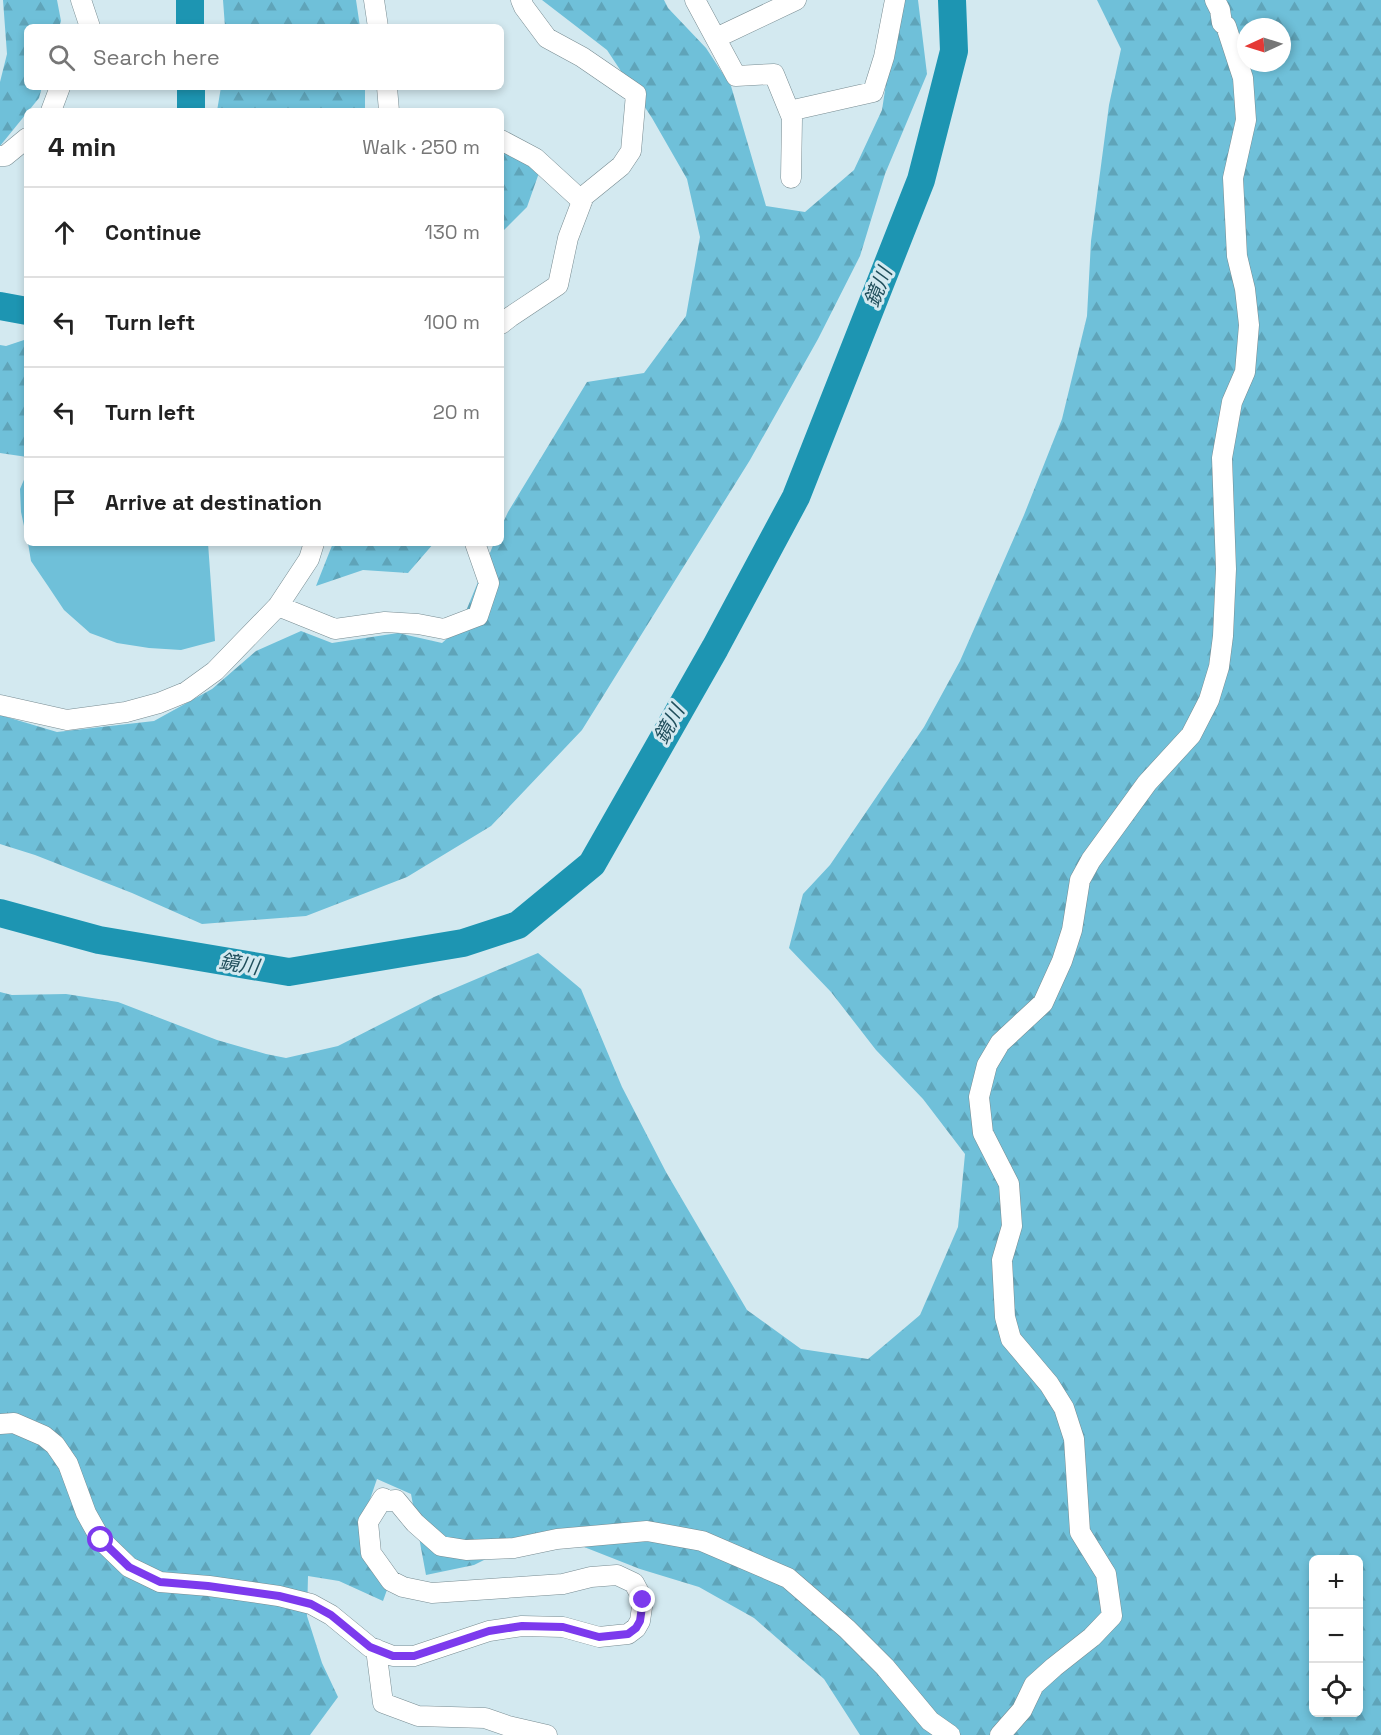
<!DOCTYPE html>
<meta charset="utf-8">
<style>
:root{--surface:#fff;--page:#f2f2f2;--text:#222;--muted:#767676;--line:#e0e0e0}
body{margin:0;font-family:"Space Grotesk","Noto Sans JP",sans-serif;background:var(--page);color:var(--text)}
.controls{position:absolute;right:18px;bottom:18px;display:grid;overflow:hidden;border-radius:9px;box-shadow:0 3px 9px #0003}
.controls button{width:54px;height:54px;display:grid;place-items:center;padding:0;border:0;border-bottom:2px solid var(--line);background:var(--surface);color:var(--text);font:30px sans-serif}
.compass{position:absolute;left:1237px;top:18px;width:54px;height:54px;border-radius:50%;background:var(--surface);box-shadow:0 3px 9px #0003;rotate:266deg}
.stop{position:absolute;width:18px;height:18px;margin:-14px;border:4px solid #7c3aed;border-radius:50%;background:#fff}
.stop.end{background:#7c3aed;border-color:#fff;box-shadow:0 2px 6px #0008}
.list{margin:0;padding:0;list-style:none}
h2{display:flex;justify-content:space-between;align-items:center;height:78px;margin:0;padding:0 24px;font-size:26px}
h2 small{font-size:20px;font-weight:400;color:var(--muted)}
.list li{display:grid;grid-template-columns:39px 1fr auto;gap:18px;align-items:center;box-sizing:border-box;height:90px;padding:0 24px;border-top:2px solid var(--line)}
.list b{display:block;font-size:22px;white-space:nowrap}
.list em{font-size:20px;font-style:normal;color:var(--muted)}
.icon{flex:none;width:33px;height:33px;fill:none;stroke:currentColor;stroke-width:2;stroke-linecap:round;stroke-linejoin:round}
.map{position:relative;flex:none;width:1381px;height:1735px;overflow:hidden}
.search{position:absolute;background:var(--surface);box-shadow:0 3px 9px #0003;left:24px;top:24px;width:480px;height:66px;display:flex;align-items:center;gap:15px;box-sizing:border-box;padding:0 21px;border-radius:9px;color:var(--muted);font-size:22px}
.panel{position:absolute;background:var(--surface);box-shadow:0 3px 9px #0003;left:24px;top:108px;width:480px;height:438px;border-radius:9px}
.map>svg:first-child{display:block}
.forest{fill:url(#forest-firs);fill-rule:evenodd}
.garden{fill:#6fc0d9}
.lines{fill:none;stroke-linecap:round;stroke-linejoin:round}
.river{stroke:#1d95b2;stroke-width:28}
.minor-casing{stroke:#788c92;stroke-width:21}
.minor{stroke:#fff;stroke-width:20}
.route{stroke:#7c3aed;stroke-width:8}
.labels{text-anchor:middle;stroke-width:6;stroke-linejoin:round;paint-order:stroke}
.water-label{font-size:20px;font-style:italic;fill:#214f5c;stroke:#d3e9f0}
</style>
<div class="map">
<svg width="1381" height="1735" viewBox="0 0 1381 1735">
<defs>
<pattern id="forest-firs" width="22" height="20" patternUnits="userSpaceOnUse" patternTransform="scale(1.5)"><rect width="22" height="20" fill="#6fc0d9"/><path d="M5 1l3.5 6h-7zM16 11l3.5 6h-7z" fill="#5fa4b9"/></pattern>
</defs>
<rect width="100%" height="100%" fill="#d3e9f0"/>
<path class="forest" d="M 3,0 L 57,0 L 61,21 L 59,27 L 27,27 L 27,87 L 42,87 L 39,98 L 0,146 L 0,82 L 7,54 Z
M 223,0 L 356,0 L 360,27 L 225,27 Z
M 542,0 L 664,0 L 668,8 L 706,48 L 731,86 L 766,206 L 805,212 L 854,170 L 882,110 L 893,38 L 886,0 L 918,0 L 927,74 L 885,174 L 860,256 L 818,339 L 750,460 L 582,730 L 491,826 L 407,877 L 306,916 L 202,924 L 132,893 L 35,855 L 0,844 L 0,715 L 57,732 L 154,721 L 212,689 L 256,651 L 301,631 L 332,643 L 398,633 L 442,643 L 459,628 L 494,543 L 501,543 L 501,527 L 508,512 L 587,382 L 644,373 L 686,316 L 700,237 L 687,179 L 652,118 L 607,50 Z
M 1097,0 L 1381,0 L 1381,1735 L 860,1735 L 824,1679 L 754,1618 L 699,1587 L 640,1569 L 579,1545 L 522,1541 L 474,1565 L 426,1575 L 411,1494 L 377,1479 L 364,1517 L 393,1573 L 383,1601 L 339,1581 L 308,1576 L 307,1616 L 322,1663 L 338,1697 L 310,1735 L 0,1735 L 0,992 L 12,995 L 66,994 L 118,1002 L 217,1040 L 266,1054 L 286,1058 L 338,1046 L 434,997 L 538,953 L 581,989 L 622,1087 L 666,1172 L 747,1310 L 801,1349 L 868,1359 L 920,1315 L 958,1227 L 965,1154 L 923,1099 L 876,1050 L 831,992 L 789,948 L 803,894 L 830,865 L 924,727 L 960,661 L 1024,515 L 1062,419 L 1087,316 L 1091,241 L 1109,105 L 1121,49 ZM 1246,27 L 1282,27 L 1282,63 L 1246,63 ZM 1314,1560 L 1358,1560 L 1358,1712 L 1314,1712 Z
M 221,87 L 365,87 L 365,111 L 217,111 Z
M 501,150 L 540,170 L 527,207 L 501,233 Z
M 27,339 L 27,457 L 0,453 L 0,345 L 6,346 Z
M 333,543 L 434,543 L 408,573 L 363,570 L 316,586 Z"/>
<path class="garden" d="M 27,474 L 27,540 L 21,512 L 20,489 L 26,475 Z
M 28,543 L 208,543 L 215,641 L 181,650 L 149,648 L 117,643 L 90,633 L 64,610 L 48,586 L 31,561 Z"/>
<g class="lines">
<path class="river" d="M 190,0 L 190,27
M 191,87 L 191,111
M 0,306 L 27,311
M 0,913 L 99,940 L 289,972 L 463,943 L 518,925 L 592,864 L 715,648 L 796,497 L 921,180 L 954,51 L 952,0"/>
<g class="minor-casing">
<path id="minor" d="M 81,0 L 90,27
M 374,0 L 378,27
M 695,0 L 736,76 L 774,74 L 792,118 L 791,178
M 716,38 L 796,0
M 387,87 L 389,111
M 51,111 L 60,87
M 789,111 L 873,92 L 884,57 L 895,0
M 501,140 L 535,158 L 582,201
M 0,156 L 5,156 L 27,138
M 501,324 L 510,317 L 558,285 L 568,238 L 584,196 L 621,166 L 631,151 L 636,94 L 582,57 L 547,38 L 524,7 L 521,0
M 278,606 L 335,629 L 385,622 L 418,624 L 444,629 L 478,616 L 489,583 L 475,543
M 0,705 L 67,720 L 126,712 L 159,703 L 186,692 L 215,671 L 278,606 L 309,559 L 314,543
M 0,1424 L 14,1423 L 44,1436 L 55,1445 L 68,1464 L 86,1513 L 101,1540 L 129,1567 L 160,1582 L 209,1586 L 279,1596 L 311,1604 L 331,1615 L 370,1647 L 393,1656 L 414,1656 L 489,1631 L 522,1626 L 563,1627 L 599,1637 L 628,1634 L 636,1628 L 640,1621 L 643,1600 L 634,1583 L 617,1575 L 591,1577 L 563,1584 L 432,1593 L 403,1587 L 391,1581 L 371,1553 L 368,1522 L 383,1498 L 387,1501 L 396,1500 L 415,1523 L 441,1546 L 466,1550 L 514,1548 L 557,1539 L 647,1531 L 702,1541 L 788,1578 L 847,1629 L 885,1667 L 930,1721 L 950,1735
M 376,1649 L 383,1703 L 418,1716 L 485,1718 L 508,1726 L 547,1735
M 1000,1735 L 1022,1710 L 1034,1685 L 1054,1667 L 1092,1637 L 1112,1616 L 1106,1574 L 1080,1532 L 1074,1439 L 1064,1408 L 1049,1384 L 1011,1339 L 1005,1317 L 1002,1260 L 1012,1226 L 1009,1184 L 983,1133 L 979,1097 L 987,1065 L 1000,1043 L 1043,1003 L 1062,961 L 1072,930 L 1080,880 L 1091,860 L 1147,783 L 1191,735 L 1209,700 L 1219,667 L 1223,636 L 1226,569 L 1222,458 L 1232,402 L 1245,372 L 1249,325 L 1245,289 L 1237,256 L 1233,178 L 1246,120 L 1243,78 L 1226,26 L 1222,23 L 1220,10 L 1215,0"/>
</g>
<use href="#minor" class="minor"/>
</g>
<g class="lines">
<path class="route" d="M 101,1540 L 129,1567 L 160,1582 L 208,1586 L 279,1596 L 311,1604 L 331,1615 L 370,1647 L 393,1656 L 414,1656 L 489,1631 L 522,1626 L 563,1627 L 599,1637 L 628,1634 L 636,1628 L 640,1621 L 643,1600"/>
</g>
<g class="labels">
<g class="water-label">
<text transform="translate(878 287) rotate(-68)" y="7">鏡川</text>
<text transform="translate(669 724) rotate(-61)" y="7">鏡川</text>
<text transform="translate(239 964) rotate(9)" y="7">鏡川</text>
</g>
</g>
</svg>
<div class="controls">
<button>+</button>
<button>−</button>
<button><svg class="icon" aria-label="locate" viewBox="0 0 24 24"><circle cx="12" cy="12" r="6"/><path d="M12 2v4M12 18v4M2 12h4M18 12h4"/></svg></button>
</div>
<svg class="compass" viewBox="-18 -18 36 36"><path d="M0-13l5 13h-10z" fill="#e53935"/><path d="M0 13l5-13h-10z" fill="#767676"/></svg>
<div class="stop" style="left:101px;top:1540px"></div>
<div class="stop end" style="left:643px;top:1600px"></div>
<div class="search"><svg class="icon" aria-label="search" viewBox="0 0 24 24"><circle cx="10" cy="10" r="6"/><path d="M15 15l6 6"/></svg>Search here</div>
<section class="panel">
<h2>4 min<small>Walk · 250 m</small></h2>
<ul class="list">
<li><svg class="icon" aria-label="ahead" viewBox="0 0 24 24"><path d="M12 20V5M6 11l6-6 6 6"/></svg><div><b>Continue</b></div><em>130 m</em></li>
<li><svg class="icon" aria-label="left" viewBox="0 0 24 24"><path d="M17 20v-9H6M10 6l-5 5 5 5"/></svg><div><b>Turn left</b></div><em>100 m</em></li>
<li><svg class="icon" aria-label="left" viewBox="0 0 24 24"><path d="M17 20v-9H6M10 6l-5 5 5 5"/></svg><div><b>Turn left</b></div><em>20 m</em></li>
<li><svg class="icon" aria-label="arrive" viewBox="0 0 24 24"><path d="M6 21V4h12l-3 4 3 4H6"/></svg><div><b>Arrive at destination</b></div></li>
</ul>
</section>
</div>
